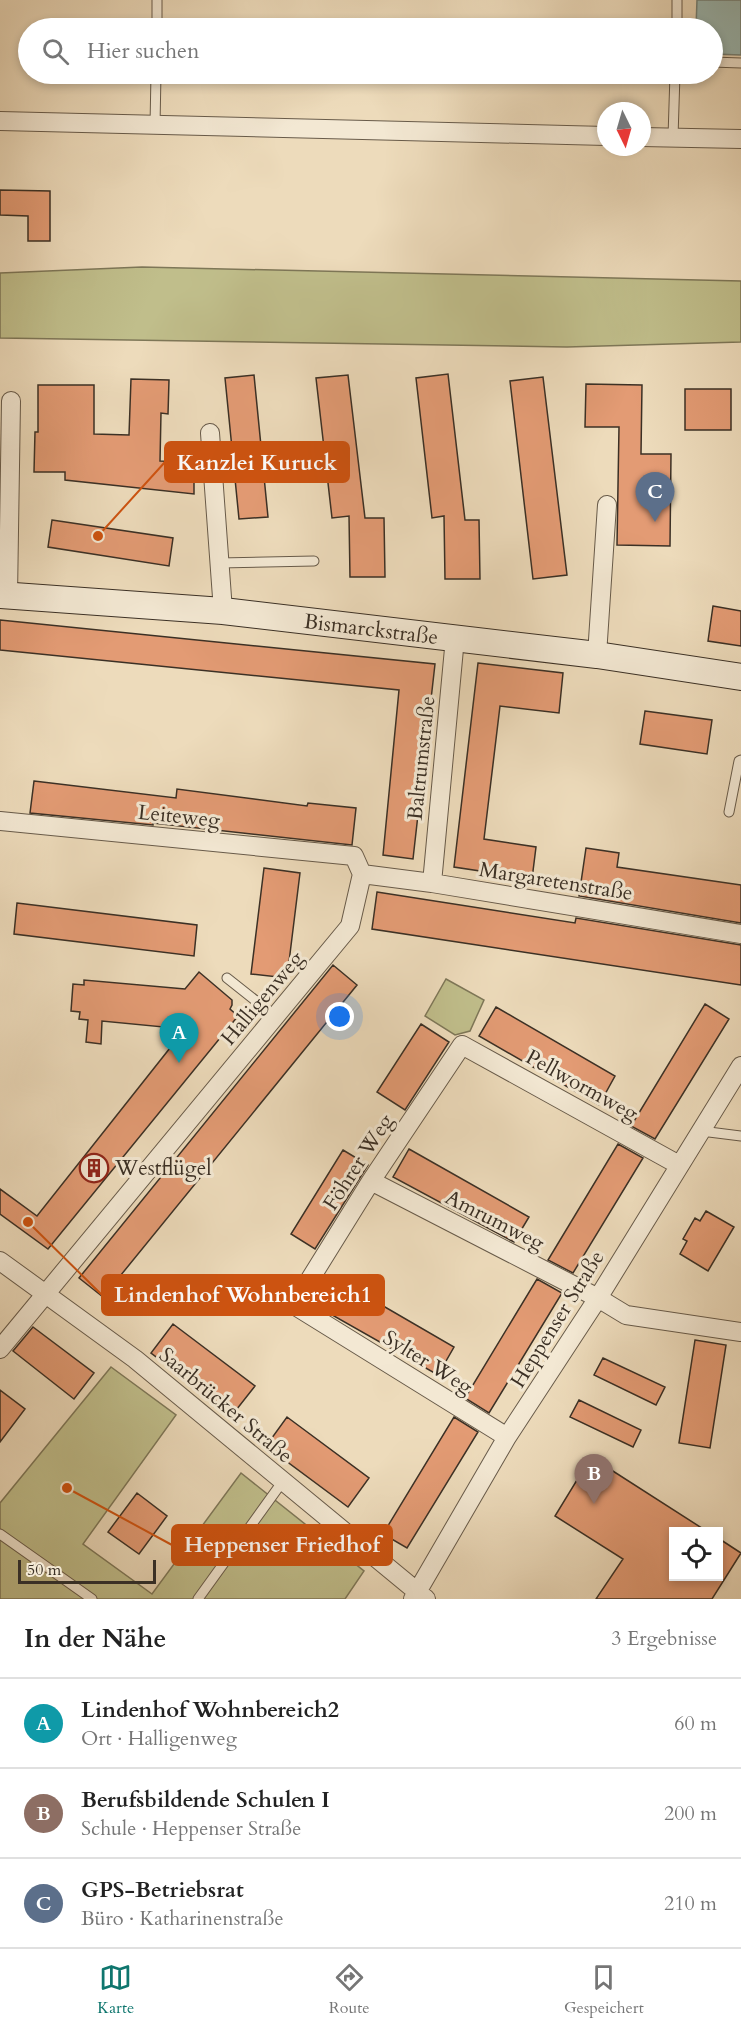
<!DOCTYPE html>
<html lang="de">
<meta charset="utf-8">
<style>
:root{--surface:#fff;--page:#f6f6f6;--text:#222;--muted:#767676;--line:#e0e0e0;--accent:#0f766e}
body{margin:0;font-family:Cardo,serif;background:var(--page);color:var(--text)}
.controls{position:absolute;right:18px;bottom:18px;display:grid;overflow:hidden;border-radius:0px;box-shadow:0 3px 9px #0003}
.controls button{width:54px;height:54px;display:grid;place-items:center;padding:0;border:0;border-bottom:2px solid var(--line);background:var(--surface);color:var(--text);font:30px sans-serif}
.compass{position:absolute;left:597px;top:102px;width:54px;height:54px;border-radius:50%;background:var(--surface);box-shadow:0 3px 9px #0003;rotate:175deg}
.scale{position:absolute;left:18px;bottom:15px;width:138px;box-sizing:border-box;padding-left:6px;border:3px solid #3b3025;border-top:0;font-size:16px;line-height:21px;white-space:nowrap;color:#3b3025;-webkit-text-stroke:4px #f3e8d3;paint-order:stroke}
.you{position:absolute;left:340px;top:1017px;width:21px;height:21px;margin:-15px;border:4px solid #fff;border-radius:50%;background:#1a73e8;box-shadow:0 0 0 9px #1a73e833}
.badge{display:grid;place-items:center;width:39px;height:39px;border-radius:50%;background:var(--accent);color:#fff;font-size:20px;font-weight:700}
.pin{position:absolute;translate:-50% -50px;filter:drop-shadow(0 2px 3px #0008)}
.pin::after{content:'';position:absolute;top:32px;width:21px;height:18px;background:inherit;clip-path:polygon(0 0,100% 0,50% 100%)}
.list{margin:0;padding:0;list-style:none}
h2{display:flex;justify-content:space-between;align-items:center;height:78px;margin:0;padding:0 24px;font-size:26px}
h2 small{font-size:20px;font-weight:400;color:var(--muted)}
.list li{display:grid;grid-template-columns:39px 1fr auto;gap:18px;align-items:center;box-sizing:border-box;height:90px;padding:0 24px;border-top:2px solid var(--line)}
.list b{display:block;font-size:22px;white-space:nowrap}
.list p{margin:0;font-size:20px;white-space:nowrap;color:var(--muted)}
.list em{font-size:20px;font-style:normal;color:var(--muted)}
.icon{flex:none;width:33px;height:33px;fill:none;stroke:currentColor;stroke-width:2;stroke-linecap:round;stroke-linejoin:round}
.map{position:relative;flex:none;width:741px;height:1599px;overflow:hidden}
.search{position:absolute;background:var(--surface);box-shadow:0 3px 9px #0003;left:18px;right:18px;top:18px;height:66px;display:flex;align-items:center;gap:15px;box-sizing:border-box;padding:0 21px;border-radius:33px;color:var(--muted);font-size:22px}
.sheet{height:348px;background:var(--surface)}
nav{display:flex;justify-content:space-around;align-items:center;box-sizing:border-box;height:84px;border-top:2px solid var(--line);background:var(--surface);font-size:16px;color:var(--muted)}
nav a{display:grid;justify-items:center;gap:3px}
nav .on{color:var(--accent)}
.map>svg:first-child{display:block}
.green{fill:#c0be8b;stroke:#7e7758;stroke-width:1.5}
.water{fill:#9abab5;stroke:#74837b;stroke-width:1.5}
.building{fill:#e39b74;stroke:#3b3025;stroke-width:1.5}
.lines{fill:none;stroke-linecap:round;stroke-linejoin:round}
.lane-casing{stroke:#685b4a;stroke-width:11}
.street-casing{stroke:#685b4a;stroke-width:20}
.secondary-casing{stroke:#3b3025;stroke-width:28}
.lane{stroke:#f3e8d3;stroke-width:9}
.street{stroke:#f3e8d3;stroke-width:18}
.secondary{stroke:#f3e8d3;stroke-width:26}
.labels{text-anchor:middle;stroke-width:6;stroke-linejoin:round;paint-order:stroke}
.street-label{font-size:21px;fill:#3b3025;stroke:#f3e8d3}
.poi-label{font-size:21px;fill:#3b3025;stroke:#f3e8d3;text-anchor:start}
.leader{fill:none;stroke:#ce5310;stroke-width:2}
.callout-dot{fill:#ce5310;stroke:#f3e8d3;stroke-width:2}
.callout{fill:#ce5310;stroke:#ce5310;stroke-width:2}
.callout-label{font-size:22px;text-anchor:middle;font-weight:bold;fill:#fff}
</style>
<div class="map">
<svg width="741" height="1599" viewBox="0 0 741 1599">
<rect width="100%" height="100%" fill="#eddbbb"/>
<filter id="stains"><feTurbulence type="fractalNoise" baseFrequency=".00333" numOctaves="4"/><feColorMatrix values="0 0 0 0 .2 0 0 0 0 .09 0 0 0 0 .02 0 0 0 .5 -.17"/></filter>
<radialGradient id="worn" r=".72"><stop offset=".6" stop-color="#630" stop-opacity="0"/><stop offset="1" stop-color="#630" stop-opacity=".3"/></radialGradient>
<path class="green" d="M 142,267 L 741,281 L 741,342 L 567,347 L 0,338 L 0,273 Z
M 446,979 L 484,1000 L 470,1031 L 455,1035 L 425,1016 Z
M 111,1367 L 176,1415 L 83,1544 L 152,1594 L 241,1473 L 364,1571 L 345,1599 L 0,1599 L 0,1503 Z"/>
<path class="water" d="M 697,0 L 741,0 L 741,55 L 713,54 L 712,28 L 696,28 Z"/>
<path class="building" d="M 0,190 L 50,191 L 50,241 L 28,241 L 28,216 L 0,215 Z
M 448,374 L 465,520 L 479,520 L 480,579 L 445,579 L 444,516 L 432,518 L 416,378 Z
M 254,375 L 268,517 L 239,519 L 225,378 Z
M 348,375 L 365,518 L 384,518 L 385,577 L 350,577 L 349,516 L 332,518 L 316,378 Z
M 543,377 L 567,575 L 533,579 L 510,381 Z
M 131,379 L 169,380 L 168,414 L 161,413 L 160,461 L 194,462 L 194,494 L 65,480 L 65,472 L 34,472 L 35,432 L 38,432 L 38,385 L 94,385 L 94,434 L 129,435 Z
M 586,384 L 642,385 L 641,454 L 671,454 L 670,546 L 617,545 L 619,427 L 585,427 Z
M 685,389 L 731,389 L 731,430 L 685,430 Z
M 52,520 L 173,538 L 169,566 L 48,547 Z
M 713,606 L 741,611 L 741,646 L 708,641 Z
M 0,620 L 435,664 L 413,859 L 383,855 L 399,690 L 0,650 Z
M 478,663 L 563,673 L 559,713 L 500,706 L 484,839 L 536,847 L 532,879 L 454,867 Z
M 645,711 L 712,720 L 707,754 L 640,744 Z
M 34,781 L 176,798 L 177,789 L 307,806 L 308,803 L 356,808 L 352,845 L 153,823 L 153,825 L 30,813 Z
M 586,848 L 619,853 L 617,867 L 741,885 L 741,923 L 579,896 Z
M 264,868 L 300,873 L 287,978 L 251,974 Z
M 377,892 L 575,923 L 576,918 L 741,945 L 741,985 L 372,929 Z
M 17,903 L 197,925 L 194,956 L 14,934 Z
M 333,965 L 357,985 L 103,1297 L 79,1278 Z
M 199,972 L 232,1000 L 232,1005 L 230,1009 L 238,1016 L 48,1249 L 0,1214 L 0,1189 L 37,1216 L 185,1029 L 102,1021 L 101,1044 L 86,1042 L 88,1020 L 79,1019 L 80,1012 L 71,1011 L 73,984 L 84,985 L 84,980 L 185,989 Z
M 705,1004 L 729,1019 L 655,1139 L 631,1126 Z
M 496,1007 L 615,1076 L 599,1105 L 479,1036 Z
M 421,1024 L 449,1042 L 405,1110 L 377,1092 Z
M 618,1144 L 643,1158 L 573,1273 L 548,1260 Z
M 409,1149 L 529,1217 L 514,1242 L 393,1177 Z
M 343,1150 L 368,1165 L 315,1249 L 291,1234 Z
M 706,1211 L 734,1227 L 708,1271 L 680,1254 L 687,1241 L 683,1239 L 695,1218 L 700,1221 Z
M 335,1278 L 454,1347 L 438,1375 L 318,1307 Z
M 537,1279 L 562,1293 L 489,1413 L 465,1398 Z
M 173,1324 L 255,1386 L 233,1414 L 151,1353 Z
M 33,1327 L 94,1373 L 74,1399 L 13,1351 Z
M 695,1340 L 726,1345 L 710,1448 L 679,1443 Z
M 603,1358 L 665,1387 L 656,1405 L 594,1375 Z
M 0,1390 L 25,1409 L 0,1442 Z
M 579,1400 L 641,1430 L 633,1447 L 570,1417 Z
M 287,1417 L 369,1478 L 348,1507 L 266,1446 Z
M 454,1417 L 478,1432 L 407,1548 L 383,1534 Z
M 591,1457 L 708,1532 L 674,1532 L 674,1576 L 718,1576 L 718,1538 L 741,1553 L 712,1599 L 596,1599 L 623,1559 L 555,1516 Z
M 137,1493 L 167,1516 L 139,1554 L 108,1532 Z"/>
<g class="lines">
<g class="lane-casing">
<path id="lane" d="M 157,28 L 157,0
M 677,28 L 677,0
M 712,62 L 741,63
M 155,125 L 156,74
M 673,137 L 675,74
M 219,563 L 314,561
M 729,812 L 739,761 L 741,760
M 227,978 L 275,1016
M 701,1131 L 741,1136
M 0,1534 L 92,1599
M 198,1599 L 283,1481"/>
</g>
<g class="street-casing">
<path id="street" d="M 0,121 L 606,136
M 642,137 L 741,139
M 210,433 L 223,611
M 8,596 L 11,401
M 597,655 L 607,505
M 0,821 L 354,856 L 362,874 L 350,926 L 0,1349
M 362,874 L 432,883 L 741,934
M 432,883 L 455,638
M 371,1181 L 598,1298 L 626,1315 L 741,1332
M 0,1261 L 135,1359 L 426,1599
M 507,1437 L 294,1305 L 371,1181 L 462,1045 L 679,1165
M 413,1599 L 507,1437 L 598,1298 L 741,1066"/>
</g>
<g class="secondary-casing">
<path id="secondary" d="M 0,595 L 223,611 L 597,655 L 741,677"/>
</g>
<use href="#lane" class="lane"/>
<use href="#street" class="street"/>
<use href="#secondary" class="secondary"/>
</g>
<defs>
<g id="building-ring" transform="scale(1.5)"><circle r="9.5" fill="#f3e8d3" stroke="#8f2418" stroke-width="1.5"/><path d="M-4-6H4V6H1V3H-1V6H-4ZM-2.5-4.3h1.7v1.8h-1.7ZM.8-4.3h1.7v1.8H.8ZM-2.5-1h1.7V.8h-1.7ZM.8-1h1.7V.8H.8Z" fill="#8f2418"/></g>
</defs>
<g fill-rule="evenodd">
<use href="#building-ring" x="94" y="1168"/>
</g>
<g class="labels">
<g class="street-label">
<text transform="translate(371 629) rotate(7)" y="7">Bismarckstraße</text>
<text transform="translate(421 758) rotate(-84)" y="7">Baltrumstraße</text>
<text transform="translate(179 816) rotate(6)" y="7">Leiteweg</text>
<text transform="translate(556 881) rotate(9)" y="7">Margaretenstraße</text>
<text transform="translate(262 998) rotate(-50)" y="7">Halligenweg</text>
<text transform="translate(582 1085) rotate(29)" y="7">Pellwormweg</text>
<text transform="translate(358 1162) rotate(-57)" y="7">Föhrer Weg</text>
<text transform="translate(495 1220) rotate(27)" y="7">Amrumweg</text>
<text transform="translate(557 1319) rotate(-58)" y="7">Heppenser Straße</text>
<text transform="translate(428 1362) rotate(32)" y="7">Sylter Weg</text>
<text transform="translate(226 1405) rotate(40)" y="7">Saarbrücker Straße</text>
</g>
<g class="poi-label">
<text x="115" y="1175">Westflügel</text>
</g>
</g>
<path class="leader" d="M98 536L165 462M28 1222L102 1295M67 1488L172 1545"/>
<g class="callout-dot">
<circle cx="98" cy="536" r="6"/>
<circle cx="28" cy="1222" r="6"/>
<circle cx="67" cy="1488" r="6"/>
</g>
<g class="callout">
<rect x="165" y="442" width="184" height="40" rx="6"/>
<rect x="102" y="1275" width="282" height="40" rx="6"/>
<rect x="172" y="1525" width="220" height="40" rx="6"/>
</g>
<g class="callout-label">
<text x="257" y="470">Kanzlei Kuruck</text>
<text x="243" y="1302">Lindenhof Wohnbereich1</text>
<text x="282" y="1552">Heppenser Friedhof</text>
</g>
<rect width="100%" height="100%" filter="url(#stains)"/>
<rect width="100%" height="100%" fill="url(#worn)"/>
</svg>
<div class="controls">
<button><svg class="icon" aria-label="locate" viewBox="0 0 24 24"><circle cx="12" cy="12" r="6"/><path d="M12 2v4M12 18v4M2 12h4M18 12h4"/></svg></button>
</div>
<svg class="compass" viewBox="-18 -18 36 36"><path d="M0-13l5 13h-10z" fill="#e53935"/><path d="M0 13l5-13h-10z" fill="#767676"/></svg>
<div class="scale">50 m</div>
<div class="you"></div>
<div class="pin badge" style="left:179px;top:1063px;background:#0f9aa8">A</div>
<div class="pin badge" style="left:594px;top:1504px;background:#8d6e63">B</div>
<div class="pin badge" style="left:655px;top:522px;background:#5c6f8a">C</div>
<div class="search"><svg class="icon" aria-label="search" viewBox="0 0 24 24"><circle cx="10" cy="10" r="6"/><path d="M15 15l6 6"/></svg>Hier suchen</div>
</div>
<section class="sheet">
<h2>In der Nähe<small>3 Ergebnisse</small></h2>
<ul class="list">
<li><span class="badge" style="background:#0f9aa8">A</span><div><b>Lindenhof Wohnbereich2</b><p>Ort · Halligenweg</p></div><em>60 m</em></li>
<li><span class="badge" style="background:#8d6e63">B</span><div><b>Berufsbildende Schulen I</b><p>Schule · Heppenser Straße</p></div><em>200 m</em></li>
<li><span class="badge" style="background:#5c6f8a">C</span><div><b>GPS-Betriebsrat</b><p>Büro · Katharinenstraße</p></div><em>210 m</em></li>
</ul>
</section>
<nav>
<a class="on"><svg class="icon" aria-label="map" viewBox="0 0 24 24"><path d="M3 6l6-2 6 2 6-2v14l-6 2-6-2-6 2zM9 4v14M15 6v14"/></svg>Karte</a>
<a><svg class="icon" aria-label="directions" viewBox="0 0 24 24"><path d="M12 3l9 9-9 9-9-9zM9 14v-3h6M13 9l2 2-2 2"/></svg>Route</a>
<a><svg class="icon" aria-label="saved" viewBox="0 0 24 24"><path d="M7 4h10v16l-5-4-5 4z"/></svg>Gespeichert</a>
</nav>
